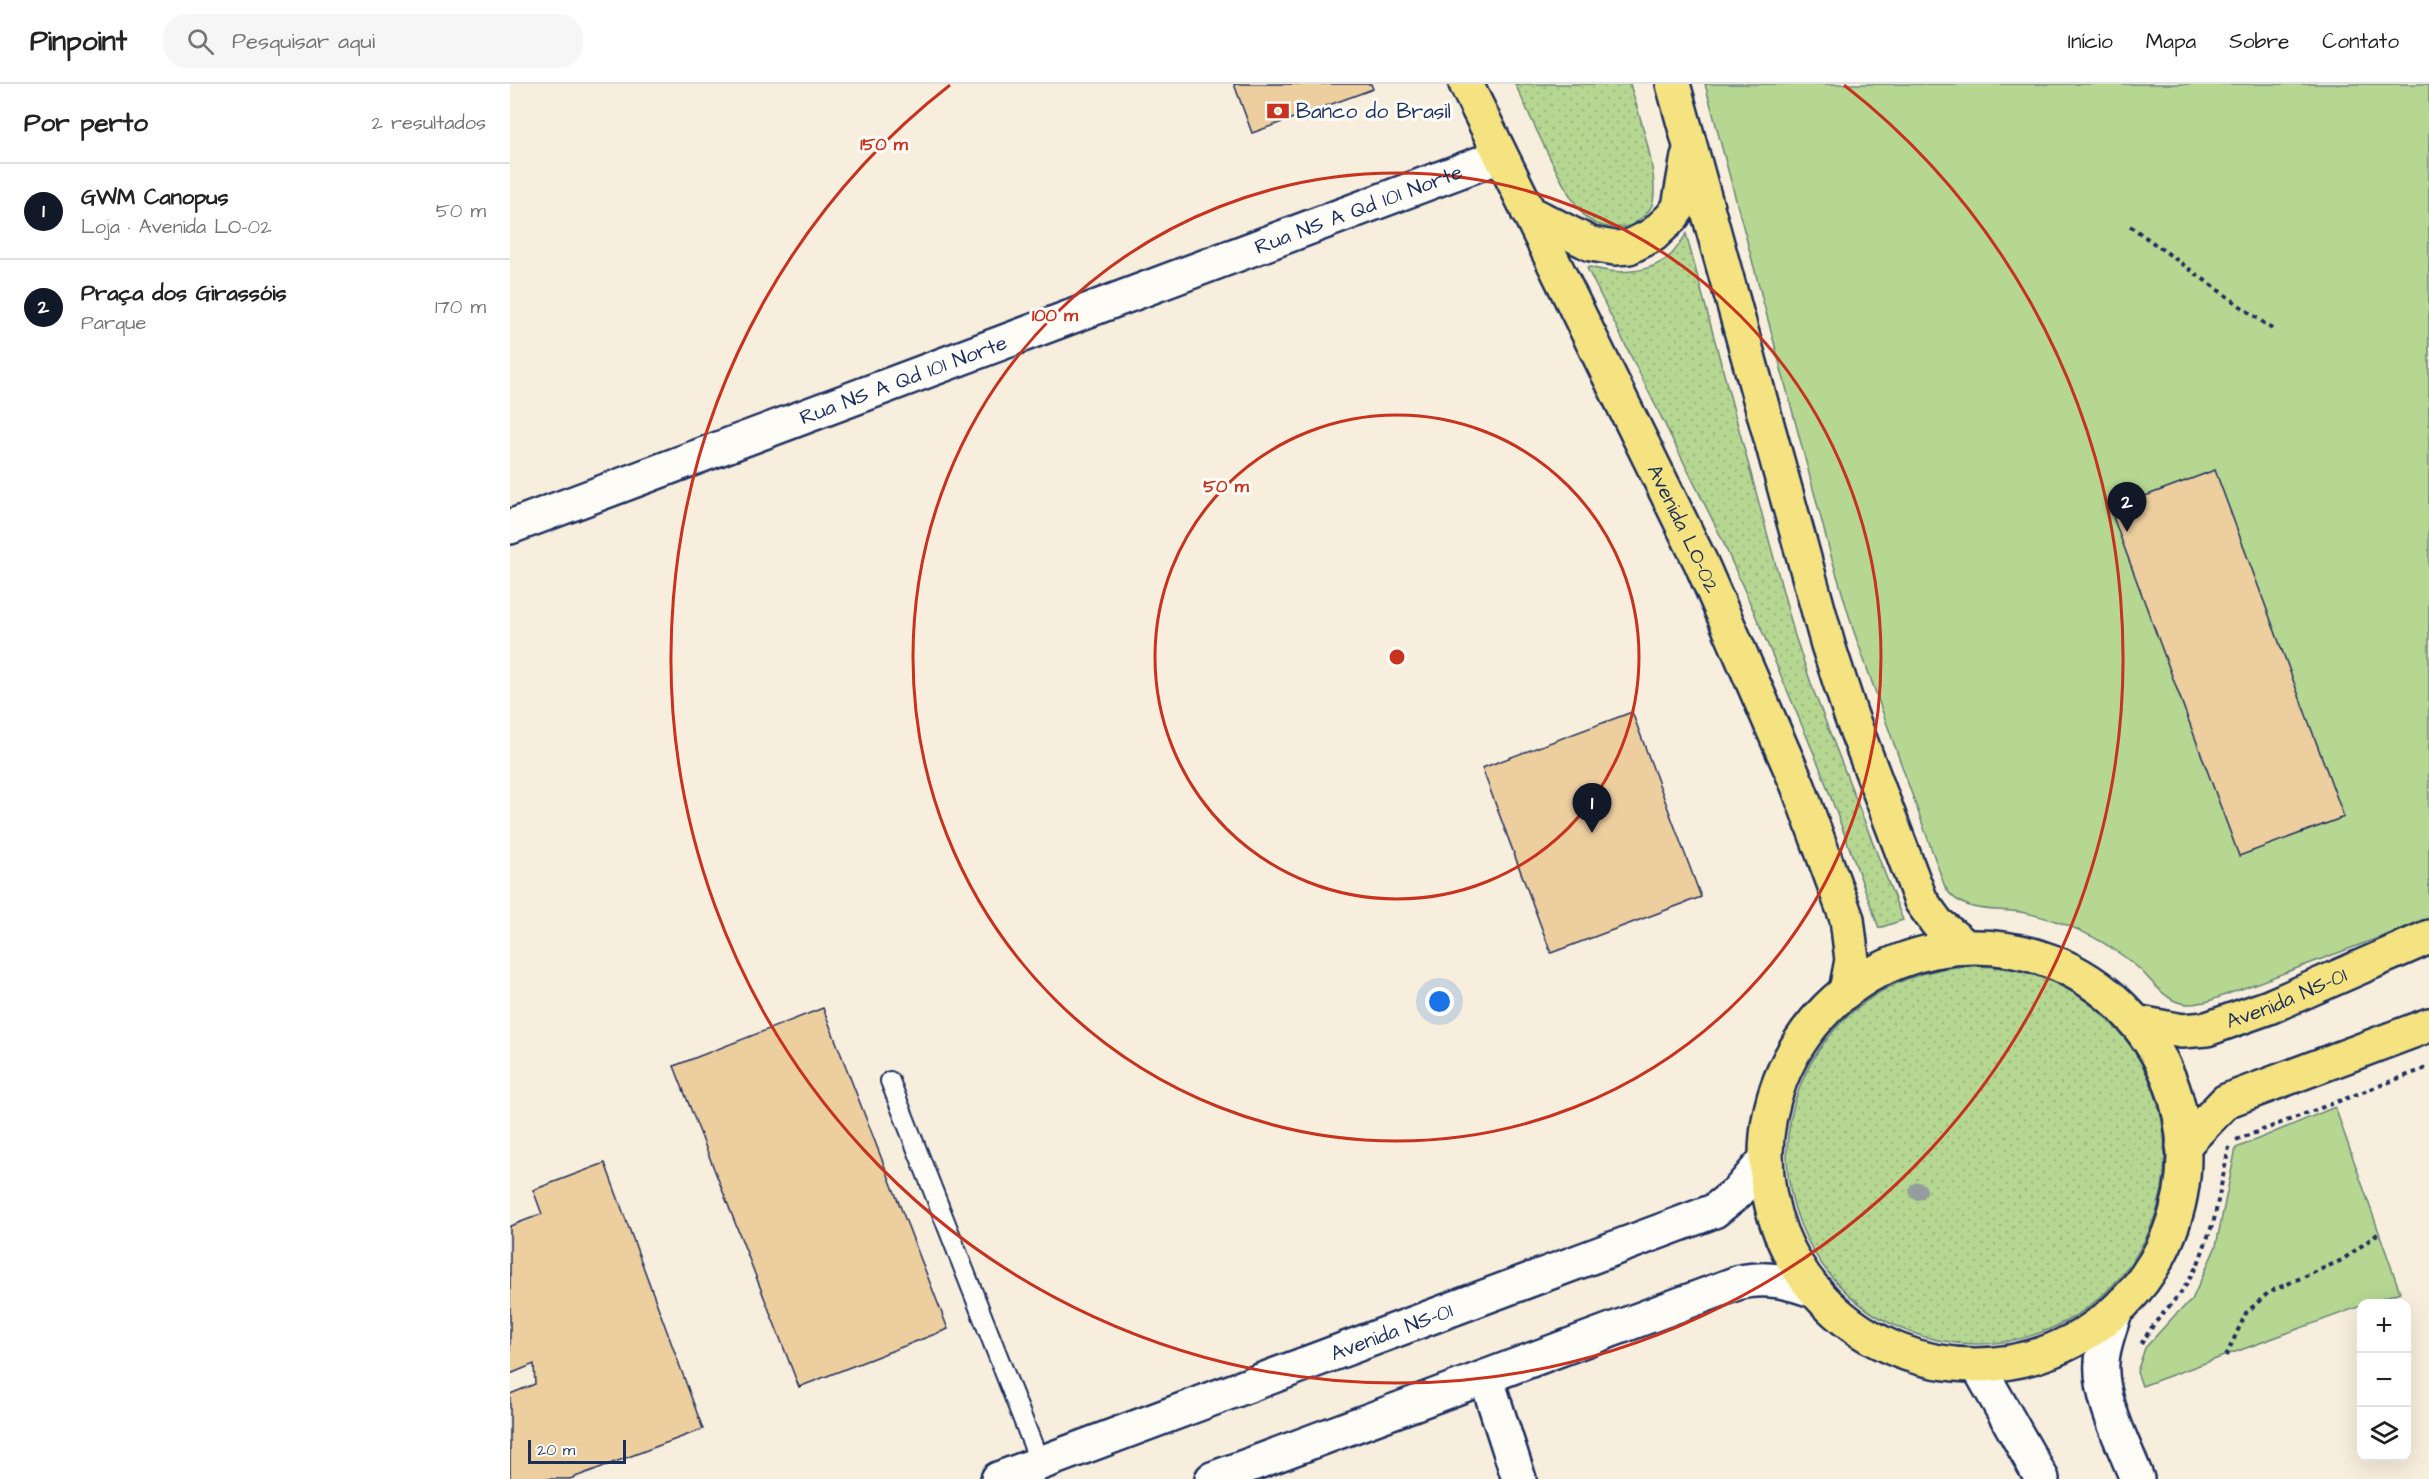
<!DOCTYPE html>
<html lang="pt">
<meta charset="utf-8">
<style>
:root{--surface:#fff;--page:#f6f6f6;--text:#222;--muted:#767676;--line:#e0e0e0;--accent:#111827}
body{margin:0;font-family:"Architects Daughter",sans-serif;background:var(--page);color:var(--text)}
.controls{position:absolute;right:18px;bottom:18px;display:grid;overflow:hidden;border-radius:12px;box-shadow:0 6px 24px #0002}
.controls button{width:54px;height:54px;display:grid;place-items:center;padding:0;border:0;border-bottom:2px solid var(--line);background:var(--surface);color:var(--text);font:30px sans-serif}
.scale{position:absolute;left:18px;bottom:15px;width:98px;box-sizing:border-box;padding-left:6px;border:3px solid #1b2f5e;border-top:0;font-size:16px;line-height:21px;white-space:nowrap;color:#1b2f5e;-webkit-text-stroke:4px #fdfcf7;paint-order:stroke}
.you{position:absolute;left:930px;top:918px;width:21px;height:21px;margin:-15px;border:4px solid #fff;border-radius:50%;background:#1a73e8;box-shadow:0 0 0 9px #1a73e833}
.badge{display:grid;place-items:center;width:39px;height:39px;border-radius:50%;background:var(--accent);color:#fff;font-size:20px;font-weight:700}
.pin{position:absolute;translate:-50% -50px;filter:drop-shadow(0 2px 3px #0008)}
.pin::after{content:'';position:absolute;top:32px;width:21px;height:18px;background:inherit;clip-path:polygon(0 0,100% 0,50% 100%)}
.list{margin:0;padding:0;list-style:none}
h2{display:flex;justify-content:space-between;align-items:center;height:78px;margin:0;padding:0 24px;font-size:26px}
h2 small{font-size:20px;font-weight:400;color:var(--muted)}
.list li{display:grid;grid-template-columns:39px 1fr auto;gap:18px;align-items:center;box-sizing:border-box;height:96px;padding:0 24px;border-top:2px solid var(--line)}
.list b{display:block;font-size:22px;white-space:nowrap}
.list p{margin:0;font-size:20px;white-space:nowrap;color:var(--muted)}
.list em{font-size:20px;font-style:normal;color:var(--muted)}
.icon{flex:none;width:33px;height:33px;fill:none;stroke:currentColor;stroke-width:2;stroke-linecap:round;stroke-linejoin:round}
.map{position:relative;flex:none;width:1919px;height:1395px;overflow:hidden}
header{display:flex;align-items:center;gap:36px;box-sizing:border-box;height:84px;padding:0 30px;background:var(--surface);border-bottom:2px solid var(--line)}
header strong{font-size:28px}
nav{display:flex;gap:33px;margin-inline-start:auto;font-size:21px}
.search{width:420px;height:54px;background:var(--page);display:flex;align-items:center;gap:15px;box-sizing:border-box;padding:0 21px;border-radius:24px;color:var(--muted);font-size:22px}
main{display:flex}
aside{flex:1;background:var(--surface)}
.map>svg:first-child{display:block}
.grass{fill:url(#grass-dots);stroke:#688378;stroke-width:1.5}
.park{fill:#b5d791;stroke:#688378;stroke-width:1.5}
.building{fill:#edce9f;stroke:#1b2f5e;stroke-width:1.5}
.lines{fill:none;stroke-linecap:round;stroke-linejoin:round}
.lane-casing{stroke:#1b2f5e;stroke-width:22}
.street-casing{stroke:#1b2f5e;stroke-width:38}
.secondary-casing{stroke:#1b2f5e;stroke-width:38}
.primary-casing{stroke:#1b2f5e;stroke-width:38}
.path{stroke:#1b2f5e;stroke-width:4;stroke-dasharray:4.5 4.5;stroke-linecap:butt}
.lane{stroke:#fdfcf7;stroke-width:18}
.street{stroke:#fdfcf7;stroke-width:33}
.secondary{stroke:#fdfcf7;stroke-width:33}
.primary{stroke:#f5e382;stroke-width:33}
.tree{fill:#949c9e}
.ring{fill:none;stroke:#c8321e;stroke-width:3}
.labels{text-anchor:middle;stroke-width:6;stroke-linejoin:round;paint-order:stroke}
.poi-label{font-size:21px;fill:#1b2f5e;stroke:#fdfcf7;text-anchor:start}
.street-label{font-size:21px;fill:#1b2f5e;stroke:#fdfcf7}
.centre{fill:#c8321e;stroke:#fdfcf7;stroke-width:3}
.ring-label{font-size:18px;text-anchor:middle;font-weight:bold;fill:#c8321e;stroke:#fdfcf7;stroke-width:6;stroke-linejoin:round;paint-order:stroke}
</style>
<header>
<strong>Pinpoint</strong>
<div class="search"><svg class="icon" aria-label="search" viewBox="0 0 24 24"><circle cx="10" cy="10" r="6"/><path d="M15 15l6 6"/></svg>Pesquisar aqui</div>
<nav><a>Início</a><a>Mapa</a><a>Sobre</a><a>Contato</a></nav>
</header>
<main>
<aside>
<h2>Por perto<small>2 resultados</small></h2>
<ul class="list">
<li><span class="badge">1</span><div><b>GWM Canopus</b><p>Loja · Avenida LO-02</p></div><em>50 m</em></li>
<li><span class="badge">2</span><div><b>Praça dos Girassóis</b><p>Parque</p></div><em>170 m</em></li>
</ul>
</aside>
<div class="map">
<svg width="1919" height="1395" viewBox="0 0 1919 1395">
<defs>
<pattern id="grass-dots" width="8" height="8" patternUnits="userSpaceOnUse" patternTransform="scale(1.5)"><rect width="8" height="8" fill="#b5d791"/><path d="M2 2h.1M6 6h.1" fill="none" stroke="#9bb97f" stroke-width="1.8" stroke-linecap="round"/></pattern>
</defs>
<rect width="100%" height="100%" fill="#f8eedd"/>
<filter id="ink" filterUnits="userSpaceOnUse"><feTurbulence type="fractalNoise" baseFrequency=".0167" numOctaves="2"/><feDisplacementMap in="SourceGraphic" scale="12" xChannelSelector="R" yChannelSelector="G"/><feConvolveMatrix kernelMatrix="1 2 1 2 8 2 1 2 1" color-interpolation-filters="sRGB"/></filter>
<g filter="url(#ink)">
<path class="grass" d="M 1005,0 L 1120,0 C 1128,27 1151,95 1142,121 C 1138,130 1124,142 1114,143 C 1103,144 1089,143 1079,136 C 1058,121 1019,28 1005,0 Z
M 1176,150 L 1285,552 L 1304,608 L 1393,836 L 1369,844 L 1310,684 L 1244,528 L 1210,451 L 1078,186 L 1077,184 L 1080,183 C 1106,191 1141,190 1162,170 C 1167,164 1172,157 1176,150 Z
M1277 1071a189 189 0 1 1 378 0a189 189 0 1 1-378 0Z"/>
<path class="park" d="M 1195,0 L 1919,0 L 1919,835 L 1699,917 C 1686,920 1675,922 1663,916 C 1648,908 1638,892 1626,882 C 1593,854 1551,835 1510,828 C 1483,824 1451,830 1435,803 L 1343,545 L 1320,468 Z
M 1825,1023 L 1890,1208 L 1858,1219 L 1852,1220 L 1851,1222 L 1632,1302 L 1627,1288 L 1635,1264 L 1665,1231 L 1682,1216 L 1706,1162 L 1726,1064 Z"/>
<path class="building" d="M 724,0 L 861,0 L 863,5 L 742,49 Z
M 1705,386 L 1834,733 L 1729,772 L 1600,425 Z
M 1122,628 L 1191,813 L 1041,869 L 972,684 Z
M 313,924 L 438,1245 L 289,1303 L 164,982 Z
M 95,1079 L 193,1345 L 60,1395 L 0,1395 L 0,1310 L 25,1300 L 24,1280 L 0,1290 L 0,1142 L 32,1130 L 23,1106 Z"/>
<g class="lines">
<g class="lane-casing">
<path id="lane" d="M 380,997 L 530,1379"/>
</g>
<g class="street-casing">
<g id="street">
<path id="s1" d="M 0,443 L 990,72"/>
<path d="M 976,1293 L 1009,1395"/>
</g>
</g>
<g class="secondary-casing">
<g id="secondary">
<path d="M 1605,1228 C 1600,1244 1593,1261 1592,1278 C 1589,1314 1614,1361 1627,1395"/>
<path d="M 1468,1282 L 1532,1395"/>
<path id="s2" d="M 488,1395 L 1204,1127 L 1228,1108 L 1256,1075"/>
<path d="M 702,1395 L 1230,1198 C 1258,1192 1281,1198 1307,1208"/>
</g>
</g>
<g class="primary-casing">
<g id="primary">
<path id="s3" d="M 956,0 L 1191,479 L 1288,702 L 1337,835 L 1342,876 L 1336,907"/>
<path d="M 1163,0 L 1318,561 L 1341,632 L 1411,817 L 1427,839 L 1455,862"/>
<path d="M 1018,128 L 1081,160 L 1105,164 L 1119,163 L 1143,151 L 1162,133 L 1169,123 L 1178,72"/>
<circle cx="1465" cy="1072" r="209"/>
<path id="s4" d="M 1625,938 L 1672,947 L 1697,945 L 1759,923 L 1919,853"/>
<path d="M 1673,1062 L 1716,1017 L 1919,941"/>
</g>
</g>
<path class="path" d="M 1620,142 L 1762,245
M 1726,1056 L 1919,983
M 1631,1260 L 1644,1240 L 1673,1206 L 1688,1180 L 1704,1136 L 1719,1063
M 1716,1272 L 1736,1229 L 1759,1208 L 1832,1176 L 1869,1149"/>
<use href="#lane" class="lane"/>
<use href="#street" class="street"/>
<use href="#secondary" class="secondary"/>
<use href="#primary" class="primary"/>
</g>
<circle class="tree" cx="1408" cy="1107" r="9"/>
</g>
<g class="ring">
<circle cx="887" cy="573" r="242"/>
<circle cx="887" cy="573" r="484"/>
<path d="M1334 1A726 726 0 1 1 440 1"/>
</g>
<defs>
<g id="bank-bare" transform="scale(1.8)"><path d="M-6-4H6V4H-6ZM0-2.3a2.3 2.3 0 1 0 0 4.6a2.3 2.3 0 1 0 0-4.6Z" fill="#c8321e" stroke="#fdfcf7" stroke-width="2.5" paint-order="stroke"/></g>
</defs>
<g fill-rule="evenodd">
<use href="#bank-bare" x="768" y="27"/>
</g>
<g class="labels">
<g class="poi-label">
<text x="786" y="34">Banco do Brasil</text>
</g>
<g class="street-label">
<text dy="7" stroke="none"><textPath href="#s1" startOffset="906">Rua NS A Qd 101 Norte</textPath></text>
<text dy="7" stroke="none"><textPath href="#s1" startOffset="420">Rua NS A Qd 101 Norte</textPath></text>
<text dy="7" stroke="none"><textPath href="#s3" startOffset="495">Avenida LO-02</textPath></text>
<text dy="7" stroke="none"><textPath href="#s4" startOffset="158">Avenida NS-01</textPath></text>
<text dy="7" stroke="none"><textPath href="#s2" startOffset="420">Avenida NS-01</textPath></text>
</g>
</g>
<circle cx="887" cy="573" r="9" class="centre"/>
<g class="ring-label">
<text x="374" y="66">150 m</text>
<text x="545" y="237">100 m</text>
<text x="716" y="408">50 m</text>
</g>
</svg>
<div class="controls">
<button>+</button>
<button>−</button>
<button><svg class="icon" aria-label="layers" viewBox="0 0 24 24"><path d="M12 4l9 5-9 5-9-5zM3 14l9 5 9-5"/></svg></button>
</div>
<div class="scale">20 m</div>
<div class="you"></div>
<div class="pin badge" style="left:1082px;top:749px">1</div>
<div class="pin badge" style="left:1617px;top:448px">2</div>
</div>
</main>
